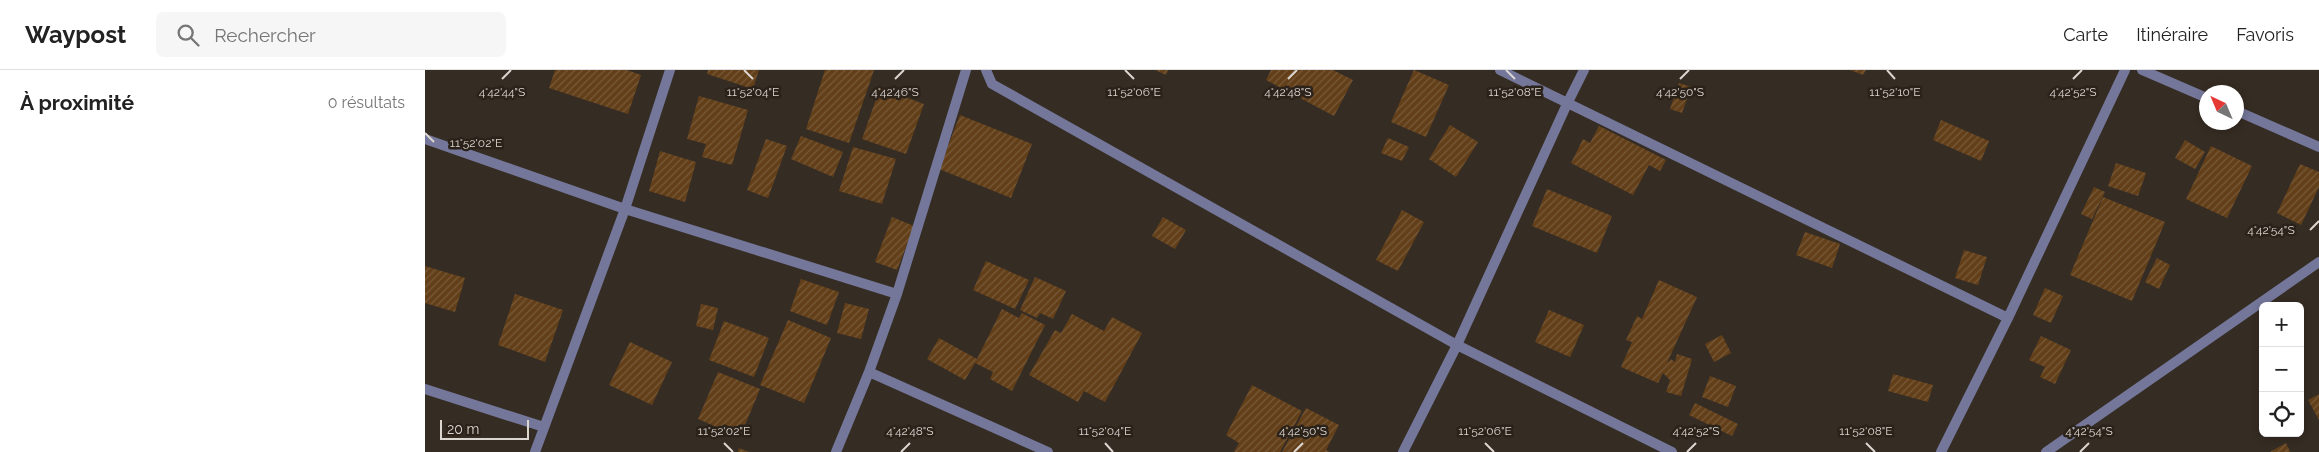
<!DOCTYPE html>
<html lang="fr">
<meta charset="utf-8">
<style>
:root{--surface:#fff;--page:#f6f6f6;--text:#222;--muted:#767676;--line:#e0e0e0}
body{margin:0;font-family:Raleway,sans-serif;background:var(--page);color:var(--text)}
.controls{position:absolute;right:15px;bottom:15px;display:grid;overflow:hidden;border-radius:8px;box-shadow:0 2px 8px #0003}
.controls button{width:45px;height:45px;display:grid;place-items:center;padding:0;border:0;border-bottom:1px solid var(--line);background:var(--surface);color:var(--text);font:25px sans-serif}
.compass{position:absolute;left:1774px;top:15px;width:45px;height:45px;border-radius:50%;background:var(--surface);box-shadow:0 2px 8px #0003;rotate:316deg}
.scale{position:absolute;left:15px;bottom:12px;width:89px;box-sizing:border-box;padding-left:5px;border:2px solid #dcd6d1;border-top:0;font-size:14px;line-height:18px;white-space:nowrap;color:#dcd6d1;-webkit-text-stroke:4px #2b221a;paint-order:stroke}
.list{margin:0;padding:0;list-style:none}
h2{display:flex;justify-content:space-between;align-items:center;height:65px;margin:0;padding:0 20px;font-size:21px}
h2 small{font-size:16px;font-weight:400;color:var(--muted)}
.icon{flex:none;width:28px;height:28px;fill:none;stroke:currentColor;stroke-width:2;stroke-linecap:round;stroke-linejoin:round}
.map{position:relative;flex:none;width:1894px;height:382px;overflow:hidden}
header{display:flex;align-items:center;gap:30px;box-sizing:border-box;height:70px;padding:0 25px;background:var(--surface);border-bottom:1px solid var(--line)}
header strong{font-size:24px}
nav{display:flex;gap:28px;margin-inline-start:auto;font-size:18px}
.search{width:350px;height:45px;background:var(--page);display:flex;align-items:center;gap:12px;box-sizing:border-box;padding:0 18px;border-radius:8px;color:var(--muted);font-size:19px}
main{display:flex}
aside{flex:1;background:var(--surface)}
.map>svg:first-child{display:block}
.building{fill:url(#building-hatch)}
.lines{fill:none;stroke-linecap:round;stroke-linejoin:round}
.street{stroke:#74779a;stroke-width:10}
.ticks{fill:none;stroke:#dcd6d1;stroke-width:2}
.ticks-label{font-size:12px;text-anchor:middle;fill:#dcd6d1;stroke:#2b221a;stroke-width:5;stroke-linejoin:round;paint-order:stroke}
</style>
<header>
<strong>Waypost</strong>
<div class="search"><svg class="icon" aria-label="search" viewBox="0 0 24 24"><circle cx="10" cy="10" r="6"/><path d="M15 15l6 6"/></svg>Rechercher</div>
<nav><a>Carte</a><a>Itinéraire</a><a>Favoris</a></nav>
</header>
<main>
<aside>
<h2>À proximité<small>0 résultats</small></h2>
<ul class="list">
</ul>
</aside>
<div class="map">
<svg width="1894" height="382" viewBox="0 0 1894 382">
<defs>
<pattern id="building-hatch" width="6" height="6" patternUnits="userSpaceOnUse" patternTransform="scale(1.25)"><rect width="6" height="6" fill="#623f19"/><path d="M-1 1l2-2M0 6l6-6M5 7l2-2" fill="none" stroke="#785a39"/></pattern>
</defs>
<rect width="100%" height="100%" fill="#352c23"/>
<path class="building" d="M 130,0 L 202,0 L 216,5 L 203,44 L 124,18 Z
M 283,0 L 334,0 L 328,19 L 282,4 Z
M 400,0 L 449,0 L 424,73 L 381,59 Z
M 730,0 L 743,0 L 741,5 Z
M 846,0 L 908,0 L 928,10 L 909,46 L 841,10 Z
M 989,0 L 1024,15 L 1001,67 L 966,52 Z
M 1425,0 L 1441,0 L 1438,5 Z
M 1254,13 L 1266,17 L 1257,43 L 1245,39 Z
M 455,18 L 499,34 L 481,84 L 437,69 Z
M 274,26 L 323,40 L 307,95 L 277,87 L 281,74 L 262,69 Z
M 535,45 L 607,74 L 586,128 L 514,99 Z
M 1516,50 L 1564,71 L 1556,91 L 1508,70 Z
M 1025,55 L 1053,72 L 1031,107 L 1004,89 Z
M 1174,56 L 1241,90 L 1235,101 L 1224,95 L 1208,125 L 1146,93 L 1158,69 L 1165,73 Z
M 376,66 L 418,82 L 408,107 L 366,89 Z
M 963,68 L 984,77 L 977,91 L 956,83 Z
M 341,69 L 362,76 L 343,128 L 322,120 Z
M 1760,70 L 1780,82 L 1770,99 L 1750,88 Z
M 1786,76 L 1827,96 L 1802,148 L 1761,129 Z
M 428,77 L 471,89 L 457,134 L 414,121 Z
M 235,81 L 271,92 L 260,132 L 224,121 Z
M 1691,93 L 1721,103 L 1713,126 L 1683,116 Z
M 1875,94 L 1894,102 L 1894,117 L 1876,155 L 1852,143 Z
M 1669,117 L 1680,122 L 1667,149 L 1656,144 Z
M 1122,119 L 1187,146 L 1172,183 L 1107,156 Z
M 1678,127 L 1740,152 L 1707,231 L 1645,205 Z
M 977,140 L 999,152 L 973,201 L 951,190 Z
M 467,147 L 489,156 L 472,200 L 450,192 Z
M 738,147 L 761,160 L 750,179 L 727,166 Z
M 1380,162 L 1415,174 L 1407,198 L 1371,185 Z
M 1539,180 L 1562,187 L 1553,215 L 1530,208 Z
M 1732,188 L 1745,195 L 1734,219 L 1720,212 Z
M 561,191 L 604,210 L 590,239 L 548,220 Z
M 0,196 L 40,208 L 30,242 L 0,233 Z
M 610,207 L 641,221 L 628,249 L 615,243 L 612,248 L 595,240 Z
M 376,209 L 414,222 L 402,255 L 365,241 Z
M 1234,210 L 1272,227 L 1242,293 L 1246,289 L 1250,292 L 1252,284 L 1267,289 L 1256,326 L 1241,322 L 1245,310 L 1238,303 L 1233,313 L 1196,297 L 1207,272 L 1201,270 L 1212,246 L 1217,249 Z
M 1620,218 L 1638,226 L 1626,253 L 1608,245 Z
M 90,224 L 138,240 L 120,292 L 73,275 Z
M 420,233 L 444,239 L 436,269 L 412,263 Z
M 276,234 L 293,238 L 288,260 L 271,256 Z
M 577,239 L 594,248 L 597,243 L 620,255 L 587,321 L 565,309 L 568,302 L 550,293 L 540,310 L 502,289 L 514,268 L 552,289 Z
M 1124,240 L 1159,255 L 1145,287 L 1110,272 Z
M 647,244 L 679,261 L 687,247 L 717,263 L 680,332 L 659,321 L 653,332 L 604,305 L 630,260 L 636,263 Z
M 363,250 L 406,268 L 379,333 L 335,315 Z
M 299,251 L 344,268 L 329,307 L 284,290 Z
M 1297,265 L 1306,283 L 1289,292 L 1280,274 Z
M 1616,266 L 1646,280 L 1630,314 L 1615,307 L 1620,297 L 1604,290 Z
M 205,272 L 247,292 L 227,335 L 184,315 Z
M 293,302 L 335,319 L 315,367 L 273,349 Z
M 1468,304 L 1508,315 L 1503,332 L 1463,321 Z
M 1285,306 L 1311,316 L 1303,337 L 1277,327 Z
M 827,315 L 877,341 L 855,382 L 809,382 L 814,373 L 801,365 Z
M 1894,324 L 1894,350 L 1883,330 Z
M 1270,333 L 1313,354 L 1307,366 L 1264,345 Z
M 881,338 L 914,355 L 901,380 L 905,382 L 857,382 Z
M 1861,373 L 1865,382 L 1845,382 Z
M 314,378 L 324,382 L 313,382 Z"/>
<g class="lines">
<path class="street" d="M 561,0 L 567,14 L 1032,275 L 1247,382
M 1075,0 L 1583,248
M 1717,0 L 1782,28
M 1812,41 L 1894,77
M 0,69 L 200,139 L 472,224 L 444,302 L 623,382
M 472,224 L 541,0
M 0,319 L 119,357
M 110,382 L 200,139 L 245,0
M 411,382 L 444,302
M 978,382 L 1032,275 L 1142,34 L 1159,0
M 1516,382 L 1583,248 L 1700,0
M 1621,382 L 1894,192"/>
</g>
<path class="ticks" d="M 319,0 L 328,9M 700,0 L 709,9M 1081,0 L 1090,9M 1462,0 L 1470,9M 77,9 L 86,0M 470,9 L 479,0M 863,9 L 872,0M 1255,9 L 1264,0M 1648,9 L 1657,0M 0,63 L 9,72M 1885,160 L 1894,151M 299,373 L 308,382M 680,373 L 688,382M 1060,373 L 1069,382M 1441,373 L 1450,382M 476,382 L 485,373M 869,382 L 878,373M 1262,382 L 1271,373M 1655,382 L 1664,373"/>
<g class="ticks-label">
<text x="77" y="26">4°42'44"S</text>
<text x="470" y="26">4°42'46"S</text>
<text x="863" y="26">4°42'48"S</text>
<text x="1255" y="26">4°42'50"S</text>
<text x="1648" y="26">4°42'52"S</text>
<text x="328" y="26">11°52'04"E</text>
<text x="709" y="26">11°52'06"E</text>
<text x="1090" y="26">11°52'08"E</text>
<text x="1470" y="26">11°52'10"E</text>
<text x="51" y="77">11°52'02"E</text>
<text x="1846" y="164">4°42'54"S</text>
<text x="299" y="365">11°52'02"E</text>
<text x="680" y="365">11°52'04"E</text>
<text x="1060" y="365">11°52'06"E</text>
<text x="1441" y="365">11°52'08"E</text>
<text x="485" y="365">4°42'48"S</text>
<text x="878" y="365">4°42'50"S</text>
<text x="1271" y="365">4°42'52"S</text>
<text x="1664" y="365">4°42'54"S</text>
</g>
</svg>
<div class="controls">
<button>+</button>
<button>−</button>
<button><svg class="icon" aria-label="locate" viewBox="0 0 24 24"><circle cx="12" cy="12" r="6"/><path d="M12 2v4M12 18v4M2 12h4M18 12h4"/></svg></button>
</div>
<svg class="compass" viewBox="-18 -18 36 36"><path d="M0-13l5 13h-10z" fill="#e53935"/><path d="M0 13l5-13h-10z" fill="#767676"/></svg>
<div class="scale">20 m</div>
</div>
</main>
